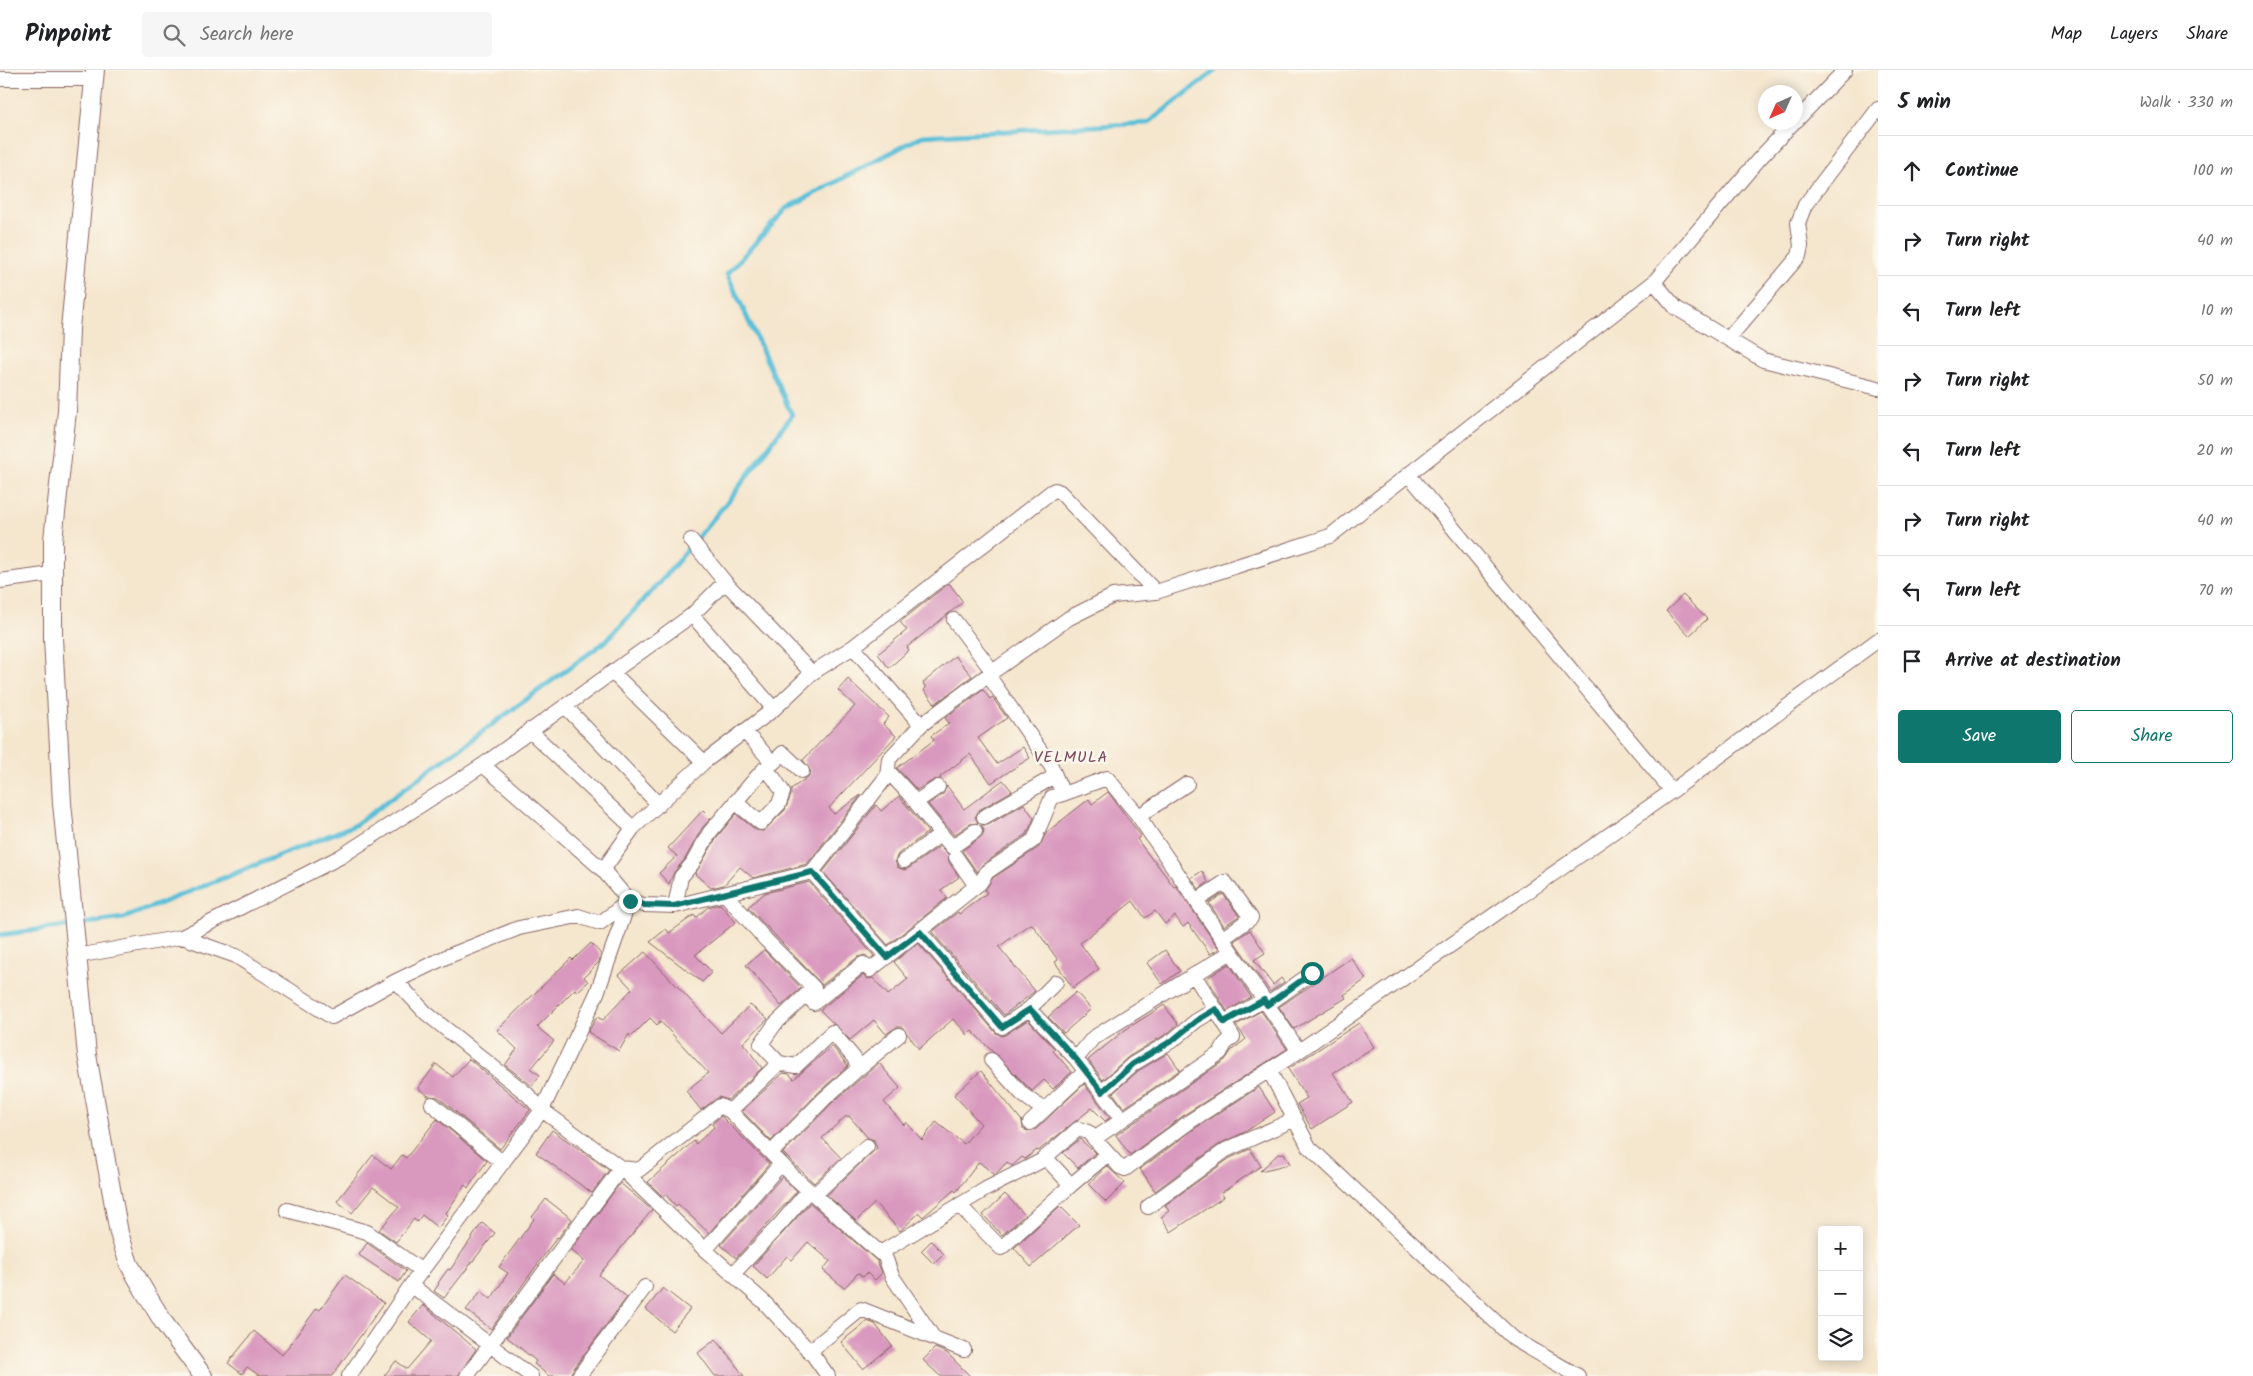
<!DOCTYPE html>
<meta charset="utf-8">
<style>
:root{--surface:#fff;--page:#f6f6f6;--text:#202124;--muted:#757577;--line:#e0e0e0;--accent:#0f766e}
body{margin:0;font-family:Kalam,sans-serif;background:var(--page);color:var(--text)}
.controls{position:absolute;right:15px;bottom:15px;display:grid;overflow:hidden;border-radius:5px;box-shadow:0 2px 12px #0003}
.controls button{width:45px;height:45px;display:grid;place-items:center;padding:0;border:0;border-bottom:1px solid var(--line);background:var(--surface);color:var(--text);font:25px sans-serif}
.compass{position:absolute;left:1758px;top:15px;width:45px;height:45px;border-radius:50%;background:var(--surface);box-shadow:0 2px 12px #0003;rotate:225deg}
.stop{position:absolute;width:15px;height:15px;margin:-11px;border:4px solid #0f766e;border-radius:50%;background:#fff}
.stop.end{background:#0f766e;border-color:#fff;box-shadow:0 1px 5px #0008}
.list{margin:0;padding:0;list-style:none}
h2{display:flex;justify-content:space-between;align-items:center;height:65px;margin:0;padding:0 20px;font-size:21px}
h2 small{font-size:16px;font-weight:400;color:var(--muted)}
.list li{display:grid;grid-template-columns:32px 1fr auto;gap:15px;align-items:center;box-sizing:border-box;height:70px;padding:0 20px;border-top:1px solid var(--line)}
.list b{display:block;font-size:19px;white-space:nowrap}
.list em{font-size:16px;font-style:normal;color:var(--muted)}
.actions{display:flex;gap:10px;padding:15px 20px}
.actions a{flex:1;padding:11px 0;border:1px solid var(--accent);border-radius:5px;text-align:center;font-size:18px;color:var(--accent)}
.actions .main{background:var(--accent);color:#fff}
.icon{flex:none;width:28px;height:28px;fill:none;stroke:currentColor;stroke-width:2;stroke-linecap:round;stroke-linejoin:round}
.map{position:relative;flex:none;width:1878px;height:1306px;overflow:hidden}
header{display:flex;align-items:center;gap:30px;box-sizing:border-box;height:70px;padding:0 25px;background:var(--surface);border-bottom:1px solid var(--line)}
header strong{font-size:24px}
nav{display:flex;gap:28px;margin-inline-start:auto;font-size:18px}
.search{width:350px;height:45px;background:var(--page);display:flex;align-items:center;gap:12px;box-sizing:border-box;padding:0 18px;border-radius:5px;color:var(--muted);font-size:19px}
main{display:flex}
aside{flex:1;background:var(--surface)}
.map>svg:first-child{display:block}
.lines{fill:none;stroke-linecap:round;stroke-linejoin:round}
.stream{stroke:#5abfd8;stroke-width:5}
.building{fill:#d999be}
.minor-casing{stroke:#866564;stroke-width:16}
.tertiary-casing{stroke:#866564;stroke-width:20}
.minor{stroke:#fff;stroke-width:14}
.tertiary{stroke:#fff;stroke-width:18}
.route{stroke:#0f766e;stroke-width:6}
.labels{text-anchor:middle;stroke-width:5;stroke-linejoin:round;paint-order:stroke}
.quarter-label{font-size:16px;letter-spacing:1px;fill:#7c4a5e;stroke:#fbf7ec}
</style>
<header>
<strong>Pinpoint</strong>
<div class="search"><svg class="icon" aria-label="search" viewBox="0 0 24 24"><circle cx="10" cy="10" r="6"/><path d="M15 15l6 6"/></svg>Search here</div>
<nav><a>Map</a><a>Layers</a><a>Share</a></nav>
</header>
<main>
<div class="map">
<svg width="1878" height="1306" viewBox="0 0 1878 1306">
<rect width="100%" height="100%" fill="#fbf7ec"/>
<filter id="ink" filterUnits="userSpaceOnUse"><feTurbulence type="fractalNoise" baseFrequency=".02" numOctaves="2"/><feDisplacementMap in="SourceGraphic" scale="10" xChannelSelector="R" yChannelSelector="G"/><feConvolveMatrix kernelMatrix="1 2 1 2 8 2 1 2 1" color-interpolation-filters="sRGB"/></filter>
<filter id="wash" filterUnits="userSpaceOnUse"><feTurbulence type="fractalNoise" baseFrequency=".0096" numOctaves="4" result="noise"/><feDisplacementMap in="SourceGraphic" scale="20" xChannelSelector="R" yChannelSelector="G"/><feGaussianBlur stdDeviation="1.12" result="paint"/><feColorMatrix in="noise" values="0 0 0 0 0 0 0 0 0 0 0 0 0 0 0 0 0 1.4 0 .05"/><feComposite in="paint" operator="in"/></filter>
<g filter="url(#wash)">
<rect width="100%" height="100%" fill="#f5e6ce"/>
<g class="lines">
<path class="stream" d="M 0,865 L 124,848 L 355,755 L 606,571 L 663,509 L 733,425 L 792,345 L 727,204 L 787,138 L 922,66 L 1148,53 L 1216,0"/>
</g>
<g id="blocks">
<path class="building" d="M 949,513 L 963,532 L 907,577 L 909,580 L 889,598 L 878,584 L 907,560 L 900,552 Z
M 1683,525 L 1707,549 L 1689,566 L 1666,541 Z
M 955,586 L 972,606 L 935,634 L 924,620 L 926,618 L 923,613 Z
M 848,609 L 889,647 L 883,654 L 896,666 L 829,738 L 834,744 L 861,725 L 807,794 L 753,808 L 740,797 L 724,815 L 711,818 L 695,804 L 717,767 L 736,744 L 756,760 L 763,761 L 785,740 L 791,725 L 791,719 L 808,707 L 811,702 L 803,690 L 855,636 L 838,620 Z
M 983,620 L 990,629 L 992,627 L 1007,648 L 978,668 L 997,694 L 1023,677 L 1030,688 L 991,713 L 970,684 L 940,707 L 941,709 L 934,710 L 917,720 L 897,698 L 934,670 L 931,666 L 949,653 L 945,648 Z
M 1003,710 L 1012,721 L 979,740 L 975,747 L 978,753 L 970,754 L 954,765 L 928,734 L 943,724 L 947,716 L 964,739 Z
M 1108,722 L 1141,766 L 1137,769 L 1153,791 L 1154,790 L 1174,817 L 1176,816 L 1219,879 L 1210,884 L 1188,853 L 1183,857 L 1175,846 L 1165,854 L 1155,841 L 1145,848 L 1133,831 L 1080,873 L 1099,899 L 1073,918 L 1055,892 L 1058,890 L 1032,854 L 1028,855 L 999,877 L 1035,921 L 1004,945 L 932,862 L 958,842 L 959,844 L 987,823 L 985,820 L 993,808 L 1039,777 L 1047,762 L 1089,729 L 1092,734 Z
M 899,726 L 928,762 L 898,784 L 895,791 L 897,797 L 904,800 L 909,798 L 940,776 L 948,784 L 949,792 L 959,807 L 941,820 L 947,828 L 888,875 L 823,802 L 876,735 L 881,741 Z
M 1024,734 L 1034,748 L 1027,764 L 982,795 L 977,802 L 962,781 L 983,765 L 984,760 L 981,755 L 988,755 Z
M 703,740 L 711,748 L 702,758 L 685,789 L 674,802 L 669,814 L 659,803 L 677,786 L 668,778 Z
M 1202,801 L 1208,812 L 1199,819 L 1191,808 Z
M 809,812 L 874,886 L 870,889 L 865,885 L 858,887 L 822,915 L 748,837 L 765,823 Z
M 1223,824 L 1239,846 L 1224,856 L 1209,833 Z
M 720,834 L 736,852 L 695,885 L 712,902 L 702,912 L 650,872 L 666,859 L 669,863 L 694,845 L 696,848 L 708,837 Z
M 1250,860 L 1265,883 L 1254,890 L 1273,915 L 1281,908 L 1284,912 L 1270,922 L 1234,871 Z
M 591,873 L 601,884 L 599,892 L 584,907 L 588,912 L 577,922 L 575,919 L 537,957 L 554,971 L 531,999 L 540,1005 L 532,1016 L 505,995 L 517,979 L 497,960 L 571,888 L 573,890 Z
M 918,873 L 996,963 L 1002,966 L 1006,964 L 1028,950 L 1055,979 L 1053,981 L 1072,1002 L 1053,1019 L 1044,1010 L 1032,1021 L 972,961 L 968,965 L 953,949 L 919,979 L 902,957 L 897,957 L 886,964 L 874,950 L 850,970 L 820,940 L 863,905 L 868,909 L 873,908 L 888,925 L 908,909 L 894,892 Z
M 764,880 L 801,918 L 781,936 L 746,895 Z
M 1165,880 L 1180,901 L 1162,914 L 1147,893 Z
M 645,882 L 721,963 L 750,935 L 768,949 L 743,973 L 762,998 L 728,1030 L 719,1027 L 701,1040 L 686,1021 L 708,1003 L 660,951 L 657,955 L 650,948 L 631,967 L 629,964 L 619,981 L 588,962 L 597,947 L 603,950 L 632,919 L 619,905 Z
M 1351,888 L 1366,909 L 1344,925 L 1346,928 L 1294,959 L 1279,937 Z
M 1229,894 L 1251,927 L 1227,941 L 1207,908 Z
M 1076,922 L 1091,939 L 1064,963 L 1048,947 Z
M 1164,935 L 1178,954 L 1168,963 L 1128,987 L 1103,1010 L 1088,990 L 1125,960 Z
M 1261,941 L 1287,979 L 1187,1043 L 1130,1085 L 1116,1065 L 1225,990 L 1232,980 L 1246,969 L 1236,955 Z
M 1359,953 L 1374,977 L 1333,1003 L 1353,1032 L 1312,1059 L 1297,1034 L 1307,1028 L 1288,999 Z
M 832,976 L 848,996 L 819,1022 L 771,1071 L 742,1041 L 783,1003 L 789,1004 L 794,1009 Z
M 1168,983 L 1180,1000 L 1124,1038 L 1113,1023 L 1138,1001 Z
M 469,989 L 530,1040 L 500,1079 L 438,1027 L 428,1026 L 418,1018 L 436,994 L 453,1007 Z
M 879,993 L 900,1018 L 884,1032 L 904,1055 L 906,1052 L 922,1070 L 936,1052 L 964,1074 L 981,1054 L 954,1025 L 981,1001 L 1022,1051 L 1023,1059 L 1027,1061 L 1036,1059 L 1084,1014 L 1110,1048 L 1105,1051 L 1092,1038 L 1038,1081 L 1037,1080 L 1025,1089 L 1022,1087 L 1012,1096 L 1007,1092 L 995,1105 L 979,1092 L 956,1122 L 954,1120 L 923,1147 L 919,1143 L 900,1161 L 875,1133 L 856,1151 L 827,1125 L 877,1078 L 874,1070 L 868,1068 L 849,1046 L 845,1047 L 822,1068 L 841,1088 L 814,1113 L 783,1083 L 831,1034 Z
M 1259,1017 L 1275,1042 L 1245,1062 L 1221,1073 L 1155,1121 L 1140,1099 L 1197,1057 Z
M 721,1046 L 769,1094 L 709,1163 L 678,1134 L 676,1136 L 665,1124 L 663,1127 L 648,1112 L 694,1071 L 696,1074 L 714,1057 L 712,1054 Z
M 437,1049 L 487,1091 L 468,1118 L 465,1115 L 446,1143 L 448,1145 L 438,1158 L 422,1145 L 417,1152 L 414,1149 L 396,1172 L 379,1160 L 399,1137 L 373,1117 L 352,1143 L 337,1131 L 373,1085 L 391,1099 L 402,1085 L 406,1088 Z
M 552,1060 L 609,1100 L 592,1123 L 536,1083 Z
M 1080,1069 L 1095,1083 L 1078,1098 L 1063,1083 Z
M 1250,1079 L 1261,1096 L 1221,1123 L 1224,1127 L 1171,1162 L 1161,1147 L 1169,1141 L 1165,1135 L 1230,1088 Z
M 1284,1083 L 1290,1094 L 1260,1101 L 1278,1084 Z
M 1107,1096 L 1125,1113 L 1106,1132 L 1088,1114 Z
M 782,1107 L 797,1121 L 736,1188 L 721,1175 Z
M 620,1113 L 652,1140 L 599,1205 L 627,1227 L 572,1301 L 570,1306 L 549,1306 L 534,1294 L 536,1291 L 507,1267 L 553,1204 L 565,1213 L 584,1191 L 571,1180 Z
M 1005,1124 L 1025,1145 L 1002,1165 L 983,1145 Z
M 546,1129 L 572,1149 L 558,1168 L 557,1167 L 491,1259 L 466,1240 L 481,1221 L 491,1229 L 508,1203 L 499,1197 L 534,1149 L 532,1147 Z
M 810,1133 L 877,1191 L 882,1203 L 875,1210 L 867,1203 L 863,1207 L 858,1203 L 844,1218 L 823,1200 L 830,1191 L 808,1172 L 792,1190 L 787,1186 L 767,1209 L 753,1196 Z
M 1060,1136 L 1079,1155 L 1031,1197 L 1014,1178 Z
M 482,1153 L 495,1163 L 444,1228 L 434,1221 L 439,1214 L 438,1213 L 448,1199 L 450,1200 Z
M 931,1171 L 944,1184 L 934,1194 L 921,1181 Z
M 367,1173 L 406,1201 L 399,1212 L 359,1185 Z
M 345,1205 L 384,1233 L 332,1306 L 260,1306 L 247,1297 L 242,1304 L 228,1293 L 254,1261 L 282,1285 L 317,1238 L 320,1240 Z
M 663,1218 L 690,1239 L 672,1261 L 646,1239 Z
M 423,1235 L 476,1279 L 458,1306 L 384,1306 L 396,1291 L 407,1299 L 431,1271 L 409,1252 Z
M 867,1251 L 875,1254 L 892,1276 L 863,1299 L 841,1272 Z
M 716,1269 L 733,1291 L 744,1306 L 715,1306 L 698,1283 Z
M 935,1278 L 947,1283 L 970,1306 L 940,1306 L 923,1290 Z"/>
</g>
</g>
<g filter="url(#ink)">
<use href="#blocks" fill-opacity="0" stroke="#866564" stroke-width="1"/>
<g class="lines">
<g class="minor-casing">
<path id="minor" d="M 0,9 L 94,9
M 1796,51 L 1845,0
M 1654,212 L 1760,88 L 1794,52
M 1728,269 L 1799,186 L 1801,176 L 1798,153 L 1805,135 L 1878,39
M 1408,404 L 1672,721
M 0,511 L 52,504
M 725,512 L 812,603
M 692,545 L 774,639
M 954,550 L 993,602
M 853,577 L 921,655
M 613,603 L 704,692
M 988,605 L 1051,696 L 1063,724 L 1107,708 L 1137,744 L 1299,981
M 565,636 L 659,735
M 529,660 L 633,758
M 773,693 L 783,683 L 802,701
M 483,695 L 603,800
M 888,701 L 909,724 L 941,764 L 904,791
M 735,732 L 761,753 L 779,734 L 783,722 L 773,707 L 764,699
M 916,732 L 938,717
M 1139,746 L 1187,714
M 984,747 L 1055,706
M 941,764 L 952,777 L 975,761
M 956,787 L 976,816
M 812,802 L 887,887
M 725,824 L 766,870 L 814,918 L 807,924
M 1196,831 L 1225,812 L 1251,848 L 1222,869
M 675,836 L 681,807 L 692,794 L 710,762 L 761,702 L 773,693 L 744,661
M 920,862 L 1002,957 L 1029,939 L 1076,989 L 1093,968 L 1231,882
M 182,867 L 340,787 L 483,695 L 692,545 L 725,512 L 691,470
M 77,886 L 182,867 L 236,886 L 332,947 L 396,911 L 446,887 L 519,858 L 578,846 L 600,853 L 629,831 L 644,835 L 675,836 L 812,802 L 887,706 L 889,689 L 921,655 L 988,605 L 1069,548 L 1113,526 L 1156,522 L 1330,466 L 1654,212 L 1676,238 L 1763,290 L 1878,318
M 396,911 L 426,943 L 527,1024 L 542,1040 L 621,1098 L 705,1180 L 764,1232 L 813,1285 L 828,1306
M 1267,935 L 1312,903
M 1029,939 L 1056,912
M 1224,952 L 1264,930
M 1076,989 L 1122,1049
M 991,990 L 1023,1025 L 1044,1040
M 859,998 L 899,965
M 1269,1000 L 1309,1077 L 1514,1269 L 1578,1306
M 1102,1022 L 1133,994 L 1173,970 L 1196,951 L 1216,939
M 432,1034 L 503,1093
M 730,1041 L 795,1108 L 880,1183 L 986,1119 L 1041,1091 L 1078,1059 L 1088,1062 L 1120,1097 L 1125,1099 L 1192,1050 L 1299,981 L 1672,721 L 1878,570
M 1030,1053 L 1086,1001
M 1094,1069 L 1220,983 L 1225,974 L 1233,967 L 1194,905
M 771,1083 L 825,1028 L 859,998 L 854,988 L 832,962 L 796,996 L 779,993
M 1071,1115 L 1108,1084
M 814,1125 L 867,1076
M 959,1135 L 1001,1178 L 1071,1115 L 1045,1087
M 1148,1137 L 1226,1080 L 1295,1049
M 287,1140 L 367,1162 L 422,1201
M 705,1180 L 781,1094
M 883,1181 L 892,1206 L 933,1267
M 733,1204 L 782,1152 L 809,1120
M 411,1215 L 531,1306
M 810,1281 L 861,1239 L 964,1280
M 349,1306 L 411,1215 L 542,1040 L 597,923 L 629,831 L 603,800 L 633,758 L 704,692 L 774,639 L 812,603 L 853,577 L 1051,422 L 1055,420 L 1060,422 L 1156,522
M 467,1306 L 621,1098 L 639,1100 L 720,1036 L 730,1041 L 779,993 L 761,974 L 775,954 L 807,924 L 814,933 L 863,894 L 870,900 L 980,813 L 987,802 L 1034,770 L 1052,727 L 1063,724
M 579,1306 L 645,1217"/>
</g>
<g class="tertiary-casing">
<path id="tertiary" d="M 95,0 L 70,259 L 67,341 L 53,470 L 53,568 L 62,733 L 87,985 L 119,1163 L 129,1194 L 145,1222 L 164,1253 L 203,1306"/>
</g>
<use href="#minor" class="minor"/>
<use href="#tertiary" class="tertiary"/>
</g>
</g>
<g class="lines" filter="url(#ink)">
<path class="route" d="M 630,831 L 644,835 L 674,836 L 812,802 L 887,887 L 920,862 L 1002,957 L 1030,939 L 1076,989 L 1102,1022 L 1133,994 L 1173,970 L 1196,951 L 1216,939 L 1224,952 L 1264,930 L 1267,935 L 1312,903"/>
</g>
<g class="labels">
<g class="quarter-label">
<text x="1071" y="692">VELMULA</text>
</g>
</g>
</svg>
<div class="controls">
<button>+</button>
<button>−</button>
<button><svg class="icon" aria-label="layers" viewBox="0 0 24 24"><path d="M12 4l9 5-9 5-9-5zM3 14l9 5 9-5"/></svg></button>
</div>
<svg class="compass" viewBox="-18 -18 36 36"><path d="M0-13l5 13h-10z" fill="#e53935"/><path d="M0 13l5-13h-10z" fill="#757577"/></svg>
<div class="stop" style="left:1312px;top:903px"></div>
<div class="stop end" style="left:630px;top:831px"></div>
</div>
<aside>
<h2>5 min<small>Walk · 330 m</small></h2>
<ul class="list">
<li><svg class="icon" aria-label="ahead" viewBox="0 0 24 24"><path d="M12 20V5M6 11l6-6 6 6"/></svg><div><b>Continue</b></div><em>100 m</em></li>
<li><svg class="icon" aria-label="right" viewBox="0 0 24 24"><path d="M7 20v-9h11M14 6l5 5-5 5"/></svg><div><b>Turn right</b></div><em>40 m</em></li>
<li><svg class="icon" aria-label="left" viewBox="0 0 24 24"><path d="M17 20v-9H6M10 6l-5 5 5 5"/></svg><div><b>Turn left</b></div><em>10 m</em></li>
<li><svg class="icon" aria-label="right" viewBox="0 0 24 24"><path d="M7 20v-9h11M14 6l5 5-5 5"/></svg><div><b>Turn right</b></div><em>50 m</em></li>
<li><svg class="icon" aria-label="left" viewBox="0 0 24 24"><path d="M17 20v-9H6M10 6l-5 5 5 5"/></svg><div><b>Turn left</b></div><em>20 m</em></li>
<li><svg class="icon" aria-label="right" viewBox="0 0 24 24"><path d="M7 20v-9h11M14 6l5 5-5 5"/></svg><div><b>Turn right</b></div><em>40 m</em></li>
<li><svg class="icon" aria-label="left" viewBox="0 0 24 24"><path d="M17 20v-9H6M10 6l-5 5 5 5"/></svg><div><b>Turn left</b></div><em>70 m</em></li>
<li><svg class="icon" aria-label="arrive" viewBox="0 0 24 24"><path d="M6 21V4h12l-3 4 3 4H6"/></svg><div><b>Arrive at destination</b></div></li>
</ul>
<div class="actions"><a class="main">Save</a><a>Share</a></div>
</aside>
</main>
